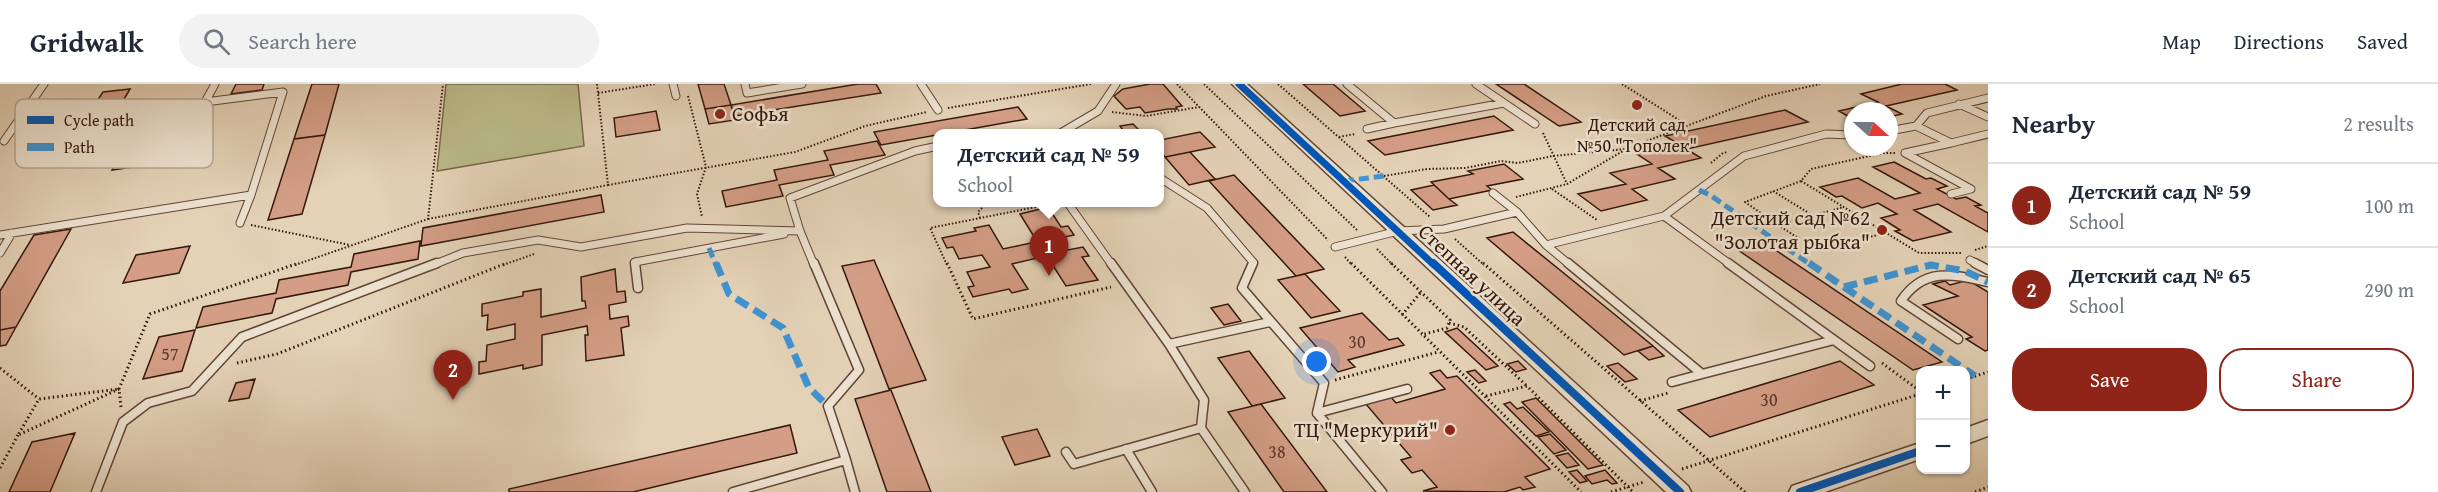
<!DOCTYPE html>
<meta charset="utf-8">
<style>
:root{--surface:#fff;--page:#f2f2f3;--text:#1f2937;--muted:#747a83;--line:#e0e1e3;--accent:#8f2418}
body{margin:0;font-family:"Gentium Book Plus",serif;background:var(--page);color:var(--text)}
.controls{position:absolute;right:18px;bottom:18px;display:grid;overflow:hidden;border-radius:12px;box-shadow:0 2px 4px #0004}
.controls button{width:54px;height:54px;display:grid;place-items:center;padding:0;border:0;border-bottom:2px solid var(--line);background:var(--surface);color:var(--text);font:30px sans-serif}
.compass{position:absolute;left:1844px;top:18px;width:54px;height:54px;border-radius:50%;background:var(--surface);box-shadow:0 2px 4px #0004;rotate:111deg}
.you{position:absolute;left:1317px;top:278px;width:21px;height:21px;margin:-15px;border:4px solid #fff;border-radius:50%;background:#1a73e8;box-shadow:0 0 0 9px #1a73e833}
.badge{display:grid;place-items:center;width:39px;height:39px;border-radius:50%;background:var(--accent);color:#fff;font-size:20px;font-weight:700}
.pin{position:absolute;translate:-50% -50px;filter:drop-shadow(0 2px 3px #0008)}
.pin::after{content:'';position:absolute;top:32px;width:21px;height:18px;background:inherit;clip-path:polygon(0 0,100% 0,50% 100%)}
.popup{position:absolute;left:933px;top:45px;width:231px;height:78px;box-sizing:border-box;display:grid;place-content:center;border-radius:12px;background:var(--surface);filter:drop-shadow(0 2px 4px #0005);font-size:20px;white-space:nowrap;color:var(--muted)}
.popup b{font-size:22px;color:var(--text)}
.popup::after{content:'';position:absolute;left:50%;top:100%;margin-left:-12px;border:12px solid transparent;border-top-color:var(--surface)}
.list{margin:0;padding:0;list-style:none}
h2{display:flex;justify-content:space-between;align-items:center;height:78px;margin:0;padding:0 24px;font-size:26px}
h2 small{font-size:20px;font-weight:400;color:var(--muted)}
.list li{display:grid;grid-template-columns:39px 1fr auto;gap:18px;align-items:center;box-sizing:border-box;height:84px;padding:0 24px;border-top:2px solid var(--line)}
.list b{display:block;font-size:22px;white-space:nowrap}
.list p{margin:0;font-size:20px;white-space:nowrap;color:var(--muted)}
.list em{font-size:20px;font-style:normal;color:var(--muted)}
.actions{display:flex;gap:12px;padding:18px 24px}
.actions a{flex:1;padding:14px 0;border:2px solid var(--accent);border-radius:24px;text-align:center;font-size:21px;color:var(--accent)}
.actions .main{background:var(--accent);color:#fff}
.icon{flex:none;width:33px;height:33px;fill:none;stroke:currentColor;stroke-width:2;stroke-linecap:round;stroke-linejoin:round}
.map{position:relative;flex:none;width:1988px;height:408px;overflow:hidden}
header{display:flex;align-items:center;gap:36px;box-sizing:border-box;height:84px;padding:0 30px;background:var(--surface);border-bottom:2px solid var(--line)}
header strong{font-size:28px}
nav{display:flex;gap:33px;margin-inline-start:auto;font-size:21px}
.search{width:420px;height:54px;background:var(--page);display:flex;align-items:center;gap:15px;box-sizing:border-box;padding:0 21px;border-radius:33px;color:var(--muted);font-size:22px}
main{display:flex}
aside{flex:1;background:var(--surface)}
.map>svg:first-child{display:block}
.green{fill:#bbba89;stroke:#78684a;stroke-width:1.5}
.building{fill:#d49e86;stroke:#35170c;stroke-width:1.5}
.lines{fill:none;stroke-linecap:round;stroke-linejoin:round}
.service-far1-casing{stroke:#614637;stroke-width:9}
.service-casing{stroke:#614637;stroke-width:11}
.tertiary-casing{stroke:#614637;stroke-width:3}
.path-far1{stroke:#35170c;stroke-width:2;stroke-dasharray:1.5 2;stroke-linecap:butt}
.path{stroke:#35170c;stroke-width:3;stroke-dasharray:1.5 3;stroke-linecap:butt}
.service-far1{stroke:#ede2d0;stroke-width:7}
.service{stroke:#ede2d0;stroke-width:8}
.tertiary{fill:#ede2d0;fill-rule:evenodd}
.quiet-far1{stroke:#3e93d2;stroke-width:5;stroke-dasharray:10 5;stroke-linecap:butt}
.quiet{stroke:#3e93d2;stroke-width:7;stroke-dasharray:14 7;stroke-linecap:butt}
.cycleway-far1-casing{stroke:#ede2d0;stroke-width:10}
.cycleway-casing{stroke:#ede2d0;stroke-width:12}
.cycleway-far1{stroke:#0057b8;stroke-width:7}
.cycleway{stroke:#0057b8;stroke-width:8}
.poi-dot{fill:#8f2418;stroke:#ede2d0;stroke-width:2}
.labels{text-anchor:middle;stroke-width:5;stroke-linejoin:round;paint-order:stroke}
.far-poi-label{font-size:18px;fill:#35170c;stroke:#ede2d0}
.number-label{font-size:18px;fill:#5d392a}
.poi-label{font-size:21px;fill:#35170c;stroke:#ede2d0;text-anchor:end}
.street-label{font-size:21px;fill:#35170c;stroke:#ede2d0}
.key{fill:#ede2d0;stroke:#b6a595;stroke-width:1.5}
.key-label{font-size:16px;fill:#35170c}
</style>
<header>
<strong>Gridwalk</strong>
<div class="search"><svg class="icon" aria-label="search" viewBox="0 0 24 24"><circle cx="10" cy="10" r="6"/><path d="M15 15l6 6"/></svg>Search here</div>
<nav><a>Map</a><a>Directions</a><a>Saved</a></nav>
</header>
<main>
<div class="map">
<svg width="1988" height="408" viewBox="0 0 1988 408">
<rect width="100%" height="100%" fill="#e4d2b7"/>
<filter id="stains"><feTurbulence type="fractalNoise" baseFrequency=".00333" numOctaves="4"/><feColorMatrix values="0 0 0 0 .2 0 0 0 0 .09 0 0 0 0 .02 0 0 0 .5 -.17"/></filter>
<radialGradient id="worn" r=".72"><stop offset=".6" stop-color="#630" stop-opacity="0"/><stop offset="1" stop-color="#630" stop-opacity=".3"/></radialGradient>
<path class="green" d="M 446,0 L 578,0 L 584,62 L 437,87 Z"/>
<path class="building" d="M 236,0 L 264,0 L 262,6 L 231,10 Z
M 312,0 L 339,0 L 325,51 L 294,55 Z
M 698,0 L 724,0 L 731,21 L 705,25 Z
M 858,0 L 876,0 L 881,9 L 735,32 L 731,21 Z
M 1150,0 L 1163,0 L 1182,22 L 1176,23 L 1177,25 L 1168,25 L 1145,29 L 1140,23 L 1126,25 L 1114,12 L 1123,5 Z
M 1303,0 L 1333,0 L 1365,27 L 1340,32 Z
M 1496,0 L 1524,0 L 1581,38 L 1559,42 Z
M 1902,0 L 1945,0 L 1957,6 L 1886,22 L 1902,30 L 1889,33 L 1889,27 L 1853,27 L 1853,35 L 1839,27 L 1878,18 L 1861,10 Z
M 130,5 L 114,32 L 146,28 L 139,41 L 125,43 L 122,47 L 128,46 L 123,56 L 150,54 L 148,57 L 158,56 L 161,51 L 194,46 L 188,58 L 183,59 L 175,77 L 112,86 L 119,73 L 80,79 L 91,61 L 61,66 L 78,39 L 105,35 L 112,23 L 91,26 L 103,8 Z
M 731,21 L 735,36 L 709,40 L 705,25 Z
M 1018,23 L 1027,35 L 881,61 L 874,48 Z
M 1785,26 L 1808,38 L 1687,65 L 1665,52 Z
M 656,27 L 660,46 L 616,53 L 614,34 Z
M 1494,32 L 1513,46 L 1385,71 L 1368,57 Z
M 1133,40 L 1140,47 L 1126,50 L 1120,42 Z
M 1200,48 L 1215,63 L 1165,73 L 1160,67 L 1160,56 Z
M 325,51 L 302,130 L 268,136 L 294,55 Z
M 877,57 L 885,71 L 830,81 L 834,91 L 779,101 L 783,112 L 726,123 L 722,107 L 777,96 L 774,86 L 828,76 L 824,67 Z
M 1680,61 L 1701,74 L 1658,84 L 1675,95 L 1632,105 L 1647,116 L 1601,127 L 1578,110 L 1626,100 L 1610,89 L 1652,80 L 1637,70 Z
M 1190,68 L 1215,95 L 1189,101 L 1165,73 Z
M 1894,78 L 1926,95 L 1931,94 L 1947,102 L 1937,105 L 1956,115 L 1966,113 L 1981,121 L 1975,122 L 1988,129 L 1988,148 L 1938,120 L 1914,126 L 1951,148 L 1913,157 L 1895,147 L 1900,146 L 1881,134 L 1897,130 L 1878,119 L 1862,124 L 1842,112 L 1836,113 L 1820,103 L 1858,94 L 1895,115 L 1920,109 L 1873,83 Z
M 1504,80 L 1523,95 L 1487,102 L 1492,106 L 1449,115 L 1431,98 L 1473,90 L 1468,87 Z
M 1234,91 L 1324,185 L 1296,192 L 1209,97 Z
M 1434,101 L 1449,115 L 1457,121 L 1433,126 L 1411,106 Z
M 601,111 L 604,128 L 421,162 L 423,144 Z
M 1048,123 L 1061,143 L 1068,142 L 1074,151 L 1060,154 L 1068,166 L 1083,163 L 1089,172 L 1082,173 L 1098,196 L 1066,202 L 1052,180 L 1054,179 L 1050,171 L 1012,180 L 1028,205 L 1012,209 L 1009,205 L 973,213 L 968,203 L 974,202 L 967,188 L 990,183 L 982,171 L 959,175 L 953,163 L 947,164 L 942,154 L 976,147 L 974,144 L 989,141 L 1003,165 L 1040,157 L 1036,150 L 1033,151 L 1020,130 Z
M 71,145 L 16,243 L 0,246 L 0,207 L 34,151 Z
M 1513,148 L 1608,225 L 1653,262 L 1624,271 L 1487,154 Z
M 420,157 L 418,175 L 351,188 L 348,201 L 276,215 L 272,229 L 196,244 L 203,223 L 276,209 L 279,196 L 351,183 L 354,170 Z
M 1765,159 L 1942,278 L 1913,286 L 1738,166 Z
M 190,162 L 179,189 L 123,199 L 136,171 Z
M 874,176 L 926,296 L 889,305 L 842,182 Z
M 615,185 L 617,208 L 625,207 L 626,218 L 609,221 L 610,235 L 628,232 L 629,242 L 621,244 L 624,271 L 586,277 L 585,251 L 588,251 L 587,242 L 542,251 L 542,281 L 523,285 L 523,281 L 479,290 L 479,278 L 486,277 L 487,261 L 515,255 L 515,240 L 487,246 L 488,231 L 482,232 L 482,220 L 523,212 L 523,208 L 541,205 L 541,233 L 586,224 L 585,217 L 582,217 L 581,193 Z
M 1305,190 L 1340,227 L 1311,234 L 1278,196 Z
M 1968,196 L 1988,208 L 1988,266 L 1985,267 L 1966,255 L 1972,253 L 1923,221 L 1958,212 L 1933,200 L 1945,197 L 1950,201 Z
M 1228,220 L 1241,237 L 1224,241 L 1211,224 Z
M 1362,229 L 1389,256 L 1398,254 L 1404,261 L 1348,276 L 1355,283 L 1338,288 L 1300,244 Z
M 16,243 L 6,261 L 0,262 L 0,246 Z
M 1457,244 L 1498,282 L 1486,286 L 1445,248 Z
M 195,246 L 182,287 L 143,295 L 159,253 Z
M 1653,262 L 1664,272 L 1649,276 L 1638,267 Z
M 1249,267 L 1285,314 L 1252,322 L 1218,274 Z
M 1518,277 L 1526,285 L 1516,288 L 1507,280 Z
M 1840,277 L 1874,301 L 1710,353 L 1678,326 Z
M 1618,279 L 1637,295 L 1625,298 L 1607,282 Z
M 1440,286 L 1447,294 L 1457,292 L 1550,385 L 1525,393 L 1535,403 L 1523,406 L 1520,403 L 1504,408 L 1423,407 L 1437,403 L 1422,386 L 1412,389 L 1401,376 L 1411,373 L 1365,319 L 1390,312 L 1396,319 L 1445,305 L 1430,289 Z
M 1475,286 L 1486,297 L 1479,299 L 1467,288 Z
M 255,295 L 249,314 L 229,317 L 236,299 Z
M 891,306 L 931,408 L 887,408 L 855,315 Z
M 1536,314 L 1603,381 L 1588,385 L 1522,318 Z
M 1510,318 L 1517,325 L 1523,323 L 1549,348 L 1536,352 L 1504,320 Z
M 1261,320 L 1327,408 L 1284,408 L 1228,328 Z
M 790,341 L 797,369 L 633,408 L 509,408 L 509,405 Z
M 1037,345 L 1050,372 L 1015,381 L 1002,353 Z
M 75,349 L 50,408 L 9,408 L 32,358 Z
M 1550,350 L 1566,366 L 1554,370 L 1538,353 Z
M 1568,369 L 1579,381 L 1567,384 L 1556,372 Z
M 1577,386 L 1587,397 L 1580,399 L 1569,388 Z
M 1605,386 L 1617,399 L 1612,400 L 1607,396 L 1592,400 L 1585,392 Z"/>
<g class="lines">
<g class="service-far1-casing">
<path id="service-far1" d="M 673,0 L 676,12
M 745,0 L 747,9 L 802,0
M 921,0 L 938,26
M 1347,0 L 1394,39 L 1504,19 L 1476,0
M 1504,19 L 1535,40
M 1959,20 L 1988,33
M 1916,42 L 1951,59 L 1988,50
M 1367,45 L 1394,39
M 1889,47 L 1916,42 L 1927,29 L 1988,14
M 1059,50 L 1098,27 L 1116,0
M 4,57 L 44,0
M 1951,59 L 1905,69 L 1971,105 L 1951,110
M 1160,94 L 1207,124 L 1253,178 L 1252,181
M 1493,109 L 1517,128
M 1067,118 L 1112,181
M 1664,132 L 1731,181
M 240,139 L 251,111
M 0,151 L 251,111 L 283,8 L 205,18 L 215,0
M 1546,161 L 1570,181
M 1335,163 L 1398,147 L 1444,145 L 1517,128 L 1546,161 L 1664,132 L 1744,72 L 1826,50 L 1853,51
M 0,169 L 12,149
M 1970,176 L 1978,181
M 433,181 L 463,169 L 538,156 L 581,163 L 687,144 L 800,147
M 635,181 L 635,178 L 784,150
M 814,181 L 800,147 L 790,114 L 915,67 L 938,62"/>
</g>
<g class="service-casing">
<path id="service" d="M 635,179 L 638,204
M 1111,179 L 1169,260
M 1253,179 L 1242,204 L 1324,299 L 1317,329 L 1382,408
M 1568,179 L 1702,290 L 1834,256 L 1728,179
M 1975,179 L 1988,186
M 1958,255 L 1901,217 C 1924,183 1952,190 1988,198
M 1834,256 L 1870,282
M 1672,298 L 1702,290
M 1317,329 L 1407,305
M 1201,344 L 1245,408
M 1126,365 L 1152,408
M 1066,368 L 1074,380 L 1201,344 L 1204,316 L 1169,260 L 1270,238
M 846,376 L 855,408
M 96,408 L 123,338 L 148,319 L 192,307 L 242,253 L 437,179
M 733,408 L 846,376 L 828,322 L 859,286 L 814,179"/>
</g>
<g class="tertiary-casing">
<path id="tertiary" d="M 1232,0 L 1247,0 L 1688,402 L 1691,408 L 1666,408 Z
M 1988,336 L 1988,352 L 1966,360 L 1966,344 Z
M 1920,359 L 1920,375 L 1825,408 L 1789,408 L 1792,402 Z"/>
</g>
<path class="path-far1" d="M 597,0 L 608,101 L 795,68 L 865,42 L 927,28
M 1177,0 L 1328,156
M 1204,0 L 1357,146
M 1278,0 L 1430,133
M 1622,0 L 1687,41
M 598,9 L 655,0
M 688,12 L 706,83 L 697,110 L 702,133
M 948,24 L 1091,0
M 1112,28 L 1146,32 L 1199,23
M 1543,49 L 1567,100
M 1339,53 L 1355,50
M 1895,69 L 1883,69 L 1811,85 L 1801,97 L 1919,169 L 1961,169
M 1711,79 L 1723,69 L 1728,68
M 1384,92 L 1427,85 L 1465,84 L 1501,77 L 1518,79 L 1553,72 L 1626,65
M 1801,97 L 1745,118 L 1778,141 L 1844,123
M 1552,105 L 1597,136
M 1773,107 L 1812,131
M 1516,113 L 1567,100 L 1628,64 L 1766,12 L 1820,0
M 980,134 L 978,128 L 988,118
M 428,135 L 608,101
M 251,141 L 350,161
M 1778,141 L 1815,165 L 1887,149
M 1455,155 L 1484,181
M 1377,165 L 1393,181
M 1975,166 L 1988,162
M 1345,173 L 1352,181
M 295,181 L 428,135 L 443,0
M 503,181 L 534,170
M 947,181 L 930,144 L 1056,119"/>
<path class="path" d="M 947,179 L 973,235 L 1111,203
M 1351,179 L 1581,408
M 1391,179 L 1450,236 L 1447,244 L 1421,251
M 1483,179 L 1745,408
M 1402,231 L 1421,208
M 1449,239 L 1464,243 L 1527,302
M 237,279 L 277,270 L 507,179
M 1882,279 L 1920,307
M 0,284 L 39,315
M 1966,295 L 1988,288
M 1335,296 L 1438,268
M 119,305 L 18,351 L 39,315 Z
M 1486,312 L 1527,302 L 1633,408
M 1640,317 L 1668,309
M 121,323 L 119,305 L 150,230 L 299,179
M 0,384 L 18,351
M 1682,385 L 1920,310
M 1611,408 L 1644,398
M 1975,408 L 1988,403"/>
<use href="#service-far1" class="service-far1"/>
<use href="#service" class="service"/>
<use href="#tertiary" class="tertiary"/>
<path class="quiet-far1" d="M 1344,97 L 1384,92
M 1699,106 L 1710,111 L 1811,181
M 709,164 L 716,181"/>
<path class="quiet" d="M 716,179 L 729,210 L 783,244 L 809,304 L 828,322
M 1809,179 L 1844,203 L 1931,181 L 1965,187 L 1988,198
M 1844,203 L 1975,292"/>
<g class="cycleway-far1-casing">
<path id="cycleway-far1" d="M 1239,0 L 1434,181"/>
</g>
<g class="cycleway-casing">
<path id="cycleway" d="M 1433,179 L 1680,408
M 1800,408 L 1920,367"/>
</g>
<use href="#cycleway-far1" class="cycleway-far1"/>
<use href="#cycleway" class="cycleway"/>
</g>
<g class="poi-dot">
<circle cx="1637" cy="21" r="6"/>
<circle cx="720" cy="30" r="6"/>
<circle cx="1882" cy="146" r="6"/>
<circle cx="1450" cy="346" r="6"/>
</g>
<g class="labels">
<g class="far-poi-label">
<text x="1637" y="47">Детский сад<tspan x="1637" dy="21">№50 "Тополек"</tspan></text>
</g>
<g class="number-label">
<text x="1357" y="264">30</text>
<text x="170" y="276">57</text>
<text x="1769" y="322">30</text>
<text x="1277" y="374">38</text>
</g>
<g class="poi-label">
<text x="732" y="37" text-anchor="start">Софья</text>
<text x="1870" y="141">Детский сад №62<tspan x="1870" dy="24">"Золотая рыбка"</tspan></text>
<text x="1438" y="353">ТЦ "Меркурий"</text>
</g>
<g class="street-label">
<text transform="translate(1472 191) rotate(43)" y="7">Степная улица</text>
</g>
</g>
<rect x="15" y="15" width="198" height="69" rx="9" class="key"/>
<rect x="27" y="32" width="27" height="8" fill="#0057b8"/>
<rect x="27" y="59" width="27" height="8" fill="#3e93d2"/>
<g class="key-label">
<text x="64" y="42">Cycle path</text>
<text x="64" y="69">Path</text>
</g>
<rect width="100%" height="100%" filter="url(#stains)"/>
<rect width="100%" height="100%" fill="url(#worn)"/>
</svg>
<div class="controls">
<button>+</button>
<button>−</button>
</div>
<svg class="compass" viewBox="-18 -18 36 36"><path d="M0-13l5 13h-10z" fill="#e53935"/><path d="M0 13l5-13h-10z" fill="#747a83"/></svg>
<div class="you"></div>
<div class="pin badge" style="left:1049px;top:192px">1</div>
<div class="popup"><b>Детский сад № 59</b>School</div>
<div class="pin badge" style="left:453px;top:316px">2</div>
</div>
<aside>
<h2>Nearby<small>2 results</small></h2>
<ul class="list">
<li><span class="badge">1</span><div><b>Детский сад № 59</b><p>School</p></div><em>100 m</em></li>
<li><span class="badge">2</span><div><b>Детский сад № 65</b><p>School</p></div><em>290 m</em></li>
</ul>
<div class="actions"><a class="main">Save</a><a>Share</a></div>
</aside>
</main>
